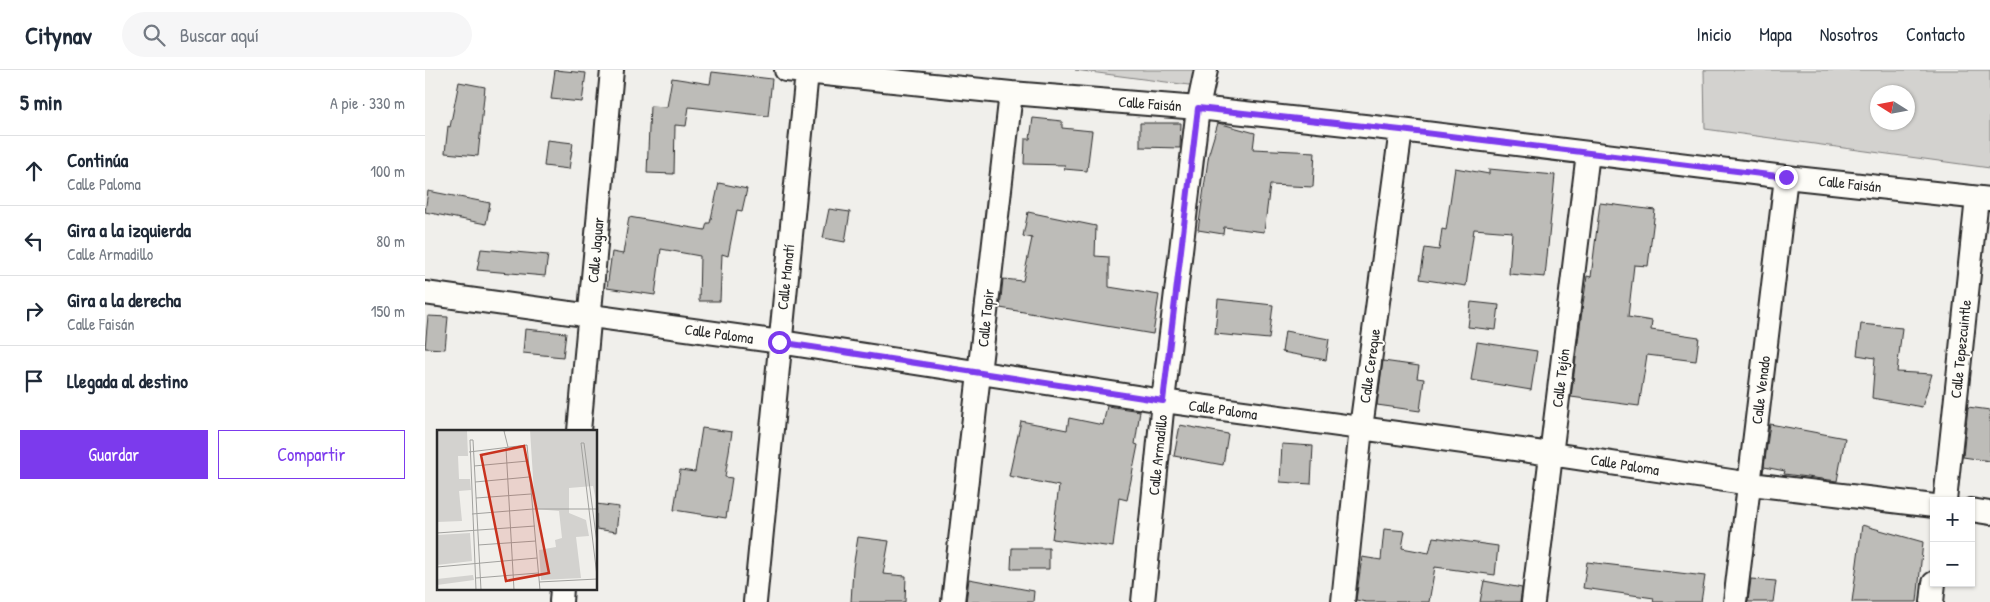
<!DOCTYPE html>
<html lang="es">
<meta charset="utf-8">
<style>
:root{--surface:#fff;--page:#f6f6f7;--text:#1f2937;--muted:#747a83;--line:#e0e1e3;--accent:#7c3aed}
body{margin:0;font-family:"Patrick Hand",sans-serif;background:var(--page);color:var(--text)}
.controls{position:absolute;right:15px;bottom:15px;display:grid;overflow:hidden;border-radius:0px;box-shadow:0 1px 4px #0004}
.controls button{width:45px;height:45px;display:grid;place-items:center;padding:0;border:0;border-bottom:1px solid var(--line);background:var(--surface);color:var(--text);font:25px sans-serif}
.compass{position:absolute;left:1445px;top:15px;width:45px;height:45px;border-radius:50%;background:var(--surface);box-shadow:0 1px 4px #0004;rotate:281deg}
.stop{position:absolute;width:15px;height:15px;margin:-11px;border:4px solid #7c3aed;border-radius:50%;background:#fff}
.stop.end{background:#7c3aed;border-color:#fff;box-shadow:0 1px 5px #0008}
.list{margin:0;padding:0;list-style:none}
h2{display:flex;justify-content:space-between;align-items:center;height:65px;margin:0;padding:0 20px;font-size:21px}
h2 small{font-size:16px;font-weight:400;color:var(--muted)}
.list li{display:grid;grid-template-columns:32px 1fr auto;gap:15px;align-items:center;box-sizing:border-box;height:70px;padding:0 20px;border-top:1px solid var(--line)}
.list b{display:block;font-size:19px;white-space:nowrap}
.list p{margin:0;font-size:16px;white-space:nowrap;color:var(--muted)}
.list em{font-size:16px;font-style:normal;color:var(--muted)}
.actions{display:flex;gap:10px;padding:15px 20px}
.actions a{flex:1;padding:11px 0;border:1px solid var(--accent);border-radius:0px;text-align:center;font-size:18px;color:var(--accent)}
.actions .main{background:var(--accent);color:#fff}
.icon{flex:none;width:28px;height:28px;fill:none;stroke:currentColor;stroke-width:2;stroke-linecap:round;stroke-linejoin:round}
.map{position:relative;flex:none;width:1565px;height:532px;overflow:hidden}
header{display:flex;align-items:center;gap:30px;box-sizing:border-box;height:70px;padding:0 25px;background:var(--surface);border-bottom:1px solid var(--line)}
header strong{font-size:24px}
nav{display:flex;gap:28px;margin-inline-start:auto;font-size:18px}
.search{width:350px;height:45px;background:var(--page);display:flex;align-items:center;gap:12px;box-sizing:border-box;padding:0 18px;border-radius:28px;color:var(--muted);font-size:19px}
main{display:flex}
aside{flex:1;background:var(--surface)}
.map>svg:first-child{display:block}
.green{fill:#d3d2cf;stroke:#7f7e7d;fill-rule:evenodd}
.building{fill:#bdbcb8;stroke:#2b2b2b}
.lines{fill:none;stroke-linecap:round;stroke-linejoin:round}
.street-casing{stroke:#2b2b2b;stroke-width:26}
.street{stroke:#fdfcf7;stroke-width:22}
.route{stroke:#7c3aed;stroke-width:6}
.labels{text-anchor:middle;stroke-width:4;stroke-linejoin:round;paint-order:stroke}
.street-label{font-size:15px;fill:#2b2b2b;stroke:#fdfcf7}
.inset-road{fill:none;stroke:#a1a19e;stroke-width:1}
.view{fill:#c8321e;fill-opacity:0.15;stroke:#c8321e;stroke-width:2.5}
.inset-edge{fill:none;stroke:#2b2b2b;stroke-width:2.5}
</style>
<header>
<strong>Citynav</strong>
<div class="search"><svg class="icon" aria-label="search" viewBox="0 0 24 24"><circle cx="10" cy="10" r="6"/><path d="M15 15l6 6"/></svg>Buscar aquí</div>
<nav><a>Inicio</a><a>Mapa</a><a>Nosotros</a><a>Contacto</a></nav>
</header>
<main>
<aside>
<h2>5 min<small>A pie · 330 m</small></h2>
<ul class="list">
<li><svg class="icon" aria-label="ahead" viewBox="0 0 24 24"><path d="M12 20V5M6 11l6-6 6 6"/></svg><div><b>Continúa</b><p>Calle Paloma</p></div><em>100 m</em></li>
<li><svg class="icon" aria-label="left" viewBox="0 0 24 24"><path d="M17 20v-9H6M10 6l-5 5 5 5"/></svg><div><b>Gira a la izquierda</b><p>Calle Armadillo</p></div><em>80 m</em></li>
<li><svg class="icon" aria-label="right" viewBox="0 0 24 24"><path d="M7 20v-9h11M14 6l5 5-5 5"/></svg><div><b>Gira a la derecha</b><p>Calle Faisán</p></div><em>150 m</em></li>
<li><svg class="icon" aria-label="arrive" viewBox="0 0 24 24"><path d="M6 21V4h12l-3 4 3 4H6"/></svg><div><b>Llegada al destino</b></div></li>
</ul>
<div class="actions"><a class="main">Guardar</a><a>Compartir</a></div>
</aside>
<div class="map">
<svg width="1565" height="532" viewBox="0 0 1565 532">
<rect width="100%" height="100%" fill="#f0efeb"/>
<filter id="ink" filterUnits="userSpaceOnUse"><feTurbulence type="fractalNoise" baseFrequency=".02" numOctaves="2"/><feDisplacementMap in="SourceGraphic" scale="10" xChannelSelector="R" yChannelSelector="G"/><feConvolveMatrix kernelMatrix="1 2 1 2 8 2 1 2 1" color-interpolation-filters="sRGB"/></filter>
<g filter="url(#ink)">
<path class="green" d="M 650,0 L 783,0 L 779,17 Z
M 1279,0 L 1565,0 L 1565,98 L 1280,59 ZM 1452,22 L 1482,22 L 1482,52 L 1452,52 Z"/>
<path class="building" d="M 130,0 L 161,3 L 157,32 L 126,29 Z
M 287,2 L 347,9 L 343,46 L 264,37 L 261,56 L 250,55 L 249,104 L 222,103 L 225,36 L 242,37 L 247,8 L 285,14 Z
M 34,12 L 60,17 L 53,86 L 20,83 L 23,56 L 25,57 Z
M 608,48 L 637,51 L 637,58 L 667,61 L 662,101 L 639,99 L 640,95 L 599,94 L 600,69 L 605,69 Z
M 715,53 L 756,53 L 755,78 L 715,77 Z
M 793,53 L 830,63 L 828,79 L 890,82 L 888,117 L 845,115 L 839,162 L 799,157 L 798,164 L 773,160 L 784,83 Z
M 122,70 L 148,73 L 144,99 L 119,96 Z
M 1030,98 L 1064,104 L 1064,99 L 1130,105 L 1120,207 L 1084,204 L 1087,162 L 1049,159 L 1041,216 L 995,209 L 1000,178 L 1014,180 L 1017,159 L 1021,160 Z
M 294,113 L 322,119 L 317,141 L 312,140 L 303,186 L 297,184 L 295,231 L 274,231 L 275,186 L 236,179 L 230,225 L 182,218 L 187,182 L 198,184 L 204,147 L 280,160 L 282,153 L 285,153 Z
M 3,121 L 65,133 L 61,154 L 0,142 Z
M 1175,133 L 1230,140 L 1223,196 L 1209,195 L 1203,247 L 1227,251 L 1226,260 L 1274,267 L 1271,291 L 1222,285 L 1214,336 L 1146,327 L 1157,241 L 1162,206 L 1166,207 Z
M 404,139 L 425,142 L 420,172 L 398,168 Z
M 603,142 L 671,156 L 670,186 L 684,187 L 684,217 L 734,225 L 728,264 L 575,238 L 578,209 L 598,211 L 607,168 L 598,166 Z
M 56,179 L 123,185 L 120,206 L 52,200 Z
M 793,229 L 848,235 L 844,269 L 790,264 Z
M 1046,232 L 1074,235 L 1071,260 L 1043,257 Z
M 3,246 L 23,247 L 20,279 L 0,278 Z
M 1436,254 L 1477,258 L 1472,302 L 1507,304 L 1497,337 L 1447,328 L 1450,288 L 1432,285 Z
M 100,259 L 141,263 L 138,287 L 98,283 Z
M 860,261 L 904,269 L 901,290 L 857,282 Z
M 1052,272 L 1112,281 L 1106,320 L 1046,310 Z
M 958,291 L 994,296 L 992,308 L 999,309 L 995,341 L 952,335 Z
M 682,336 L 715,341 L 710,374 L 713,375 L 702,430 L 694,428 L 688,477 L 627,469 L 634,416 L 584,406 L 596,351 L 642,360 L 644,348 L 678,355 Z
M 1543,337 L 1565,340 L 1565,391 L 1538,387 Z
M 1345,354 L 1420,368 L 1412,411 L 1359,404 L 1360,401 L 1339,397 Z
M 755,355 L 803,364 L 798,395 L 749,386 Z
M 277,358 L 307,362 L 300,407 L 307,408 L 301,448 L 249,440 L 255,400 L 270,402 Z
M 857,374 L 888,376 L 886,414 L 855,412 Z
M 171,434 L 194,437 L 191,462 L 171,459 Z
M 1437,455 L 1498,472 L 1492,532 L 1427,532 Z
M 959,459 L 980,461 L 977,478 L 1004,483 L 1008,467 L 1073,476 L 1070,505 L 1010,497 L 1004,532 L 941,532 L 931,530 L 937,487 L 956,490 Z
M 433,467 L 464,471 L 458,504 L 481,506 L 480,532 L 426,532 L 428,498 Z
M 587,478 L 624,478 L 624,499 L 586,499 Z
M 1162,492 L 1280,506 L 1276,532 L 1228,532 L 1229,528 L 1158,518 Z
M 544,509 L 609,521 L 608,532 L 541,532 Z
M 1326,509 L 1351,511 L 1348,532 L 1323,532 Z
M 1059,511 L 1097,518 L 1095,532 L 1055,532 Z"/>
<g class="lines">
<g class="street-casing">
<path id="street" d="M 361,0 L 586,23 L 773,38 L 976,60 L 1361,107 L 1565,129
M 0,223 L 355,272 L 738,331 L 1126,384 L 1326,414 L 1509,436
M 154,361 L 187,0
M 1520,431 L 1552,128
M 1546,440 L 1565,443
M 136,532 L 137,518
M 330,532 L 382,2
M 528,532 L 586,23
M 718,532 L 738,331 L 773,38 L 781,0
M 918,532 L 936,358 L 976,60
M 1108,532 L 1163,83
M 1310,532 L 1361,107
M 1507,532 L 1509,513"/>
</g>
<use href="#street" class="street"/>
</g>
</g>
<g class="lines" filter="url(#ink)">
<path class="route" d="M 354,272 L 738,331 L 773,38 L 976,60 L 1361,107"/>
</g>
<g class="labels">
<g class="street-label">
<text transform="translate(725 34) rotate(4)" y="5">Calle Faisán</text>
<text transform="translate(1425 114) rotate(6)" y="5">Calle Faisán</text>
<text transform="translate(171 180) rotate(-85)" y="5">Calle Jaguar</text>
<text transform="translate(361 207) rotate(-84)" y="5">Calle Manatí</text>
<text transform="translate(561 248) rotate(-84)" y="5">Calle Tapir</text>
<text transform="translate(294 264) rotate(8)" y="5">Calle Paloma</text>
<text transform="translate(1536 279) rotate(-84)" y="5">Calle Tepezcuintle</text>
<text transform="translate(945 296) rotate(-82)" y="5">Calle Cereque</text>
<text transform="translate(1136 308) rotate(-83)" y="5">Calle Tejón</text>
<text transform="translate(1336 320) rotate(-83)" y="5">Calle Venado</text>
<text transform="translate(798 340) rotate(8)" y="5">Calle Paloma</text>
<text transform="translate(733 385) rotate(-84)" y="5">Calle Armadillo</text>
<text transform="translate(1200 395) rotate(9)" y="5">Calle Paloma</text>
</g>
</g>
<g transform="translate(12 360)">
<rect width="160" height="160" fill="#f0efeb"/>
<path d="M 0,0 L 38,0 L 30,1 L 31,26 L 21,26 L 22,49 L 33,49 L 34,60 L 22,61 L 25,91 L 0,92 ZM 93,0 L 160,0 L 160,76 L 156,56 L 132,58 L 132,83 L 149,90 L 152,106 L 139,107 L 144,148 L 104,150 L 102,120 L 119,117 L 118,110 L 125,108 L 122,81 L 98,79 ZM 33,103 L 35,131 L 0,135 L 0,105 ZM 36,145 L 37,150 L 0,155 L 0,149 Z" fill="#d3d2cf"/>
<path class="inset-road" d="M 33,10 L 36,10 L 44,160M 33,10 L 39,160M 144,13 L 160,146M 144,13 L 147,13 L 160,113M 71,17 L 67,1 L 71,0M 69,18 L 77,160M 32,22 L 90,15 L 103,160M 37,36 L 91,31M 38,52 L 92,47M 39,68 L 94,64M 35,84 L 96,79 L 160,79M 0,103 L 98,96M 41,115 L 99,111M 0,137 L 100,128M 39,148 L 101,143M 102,152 L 160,149"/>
<path class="view" d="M 87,16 L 112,143 L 69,151 L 44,25 Z"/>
<rect width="160" height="160" class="inset-edge"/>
</g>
</svg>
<div class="controls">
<button>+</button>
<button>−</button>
</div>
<svg class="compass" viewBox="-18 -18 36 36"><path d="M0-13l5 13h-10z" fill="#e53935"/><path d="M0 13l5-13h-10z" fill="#747a83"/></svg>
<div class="stop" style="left:354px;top:272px"></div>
<div class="stop end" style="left:1361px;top:107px"></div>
</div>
</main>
